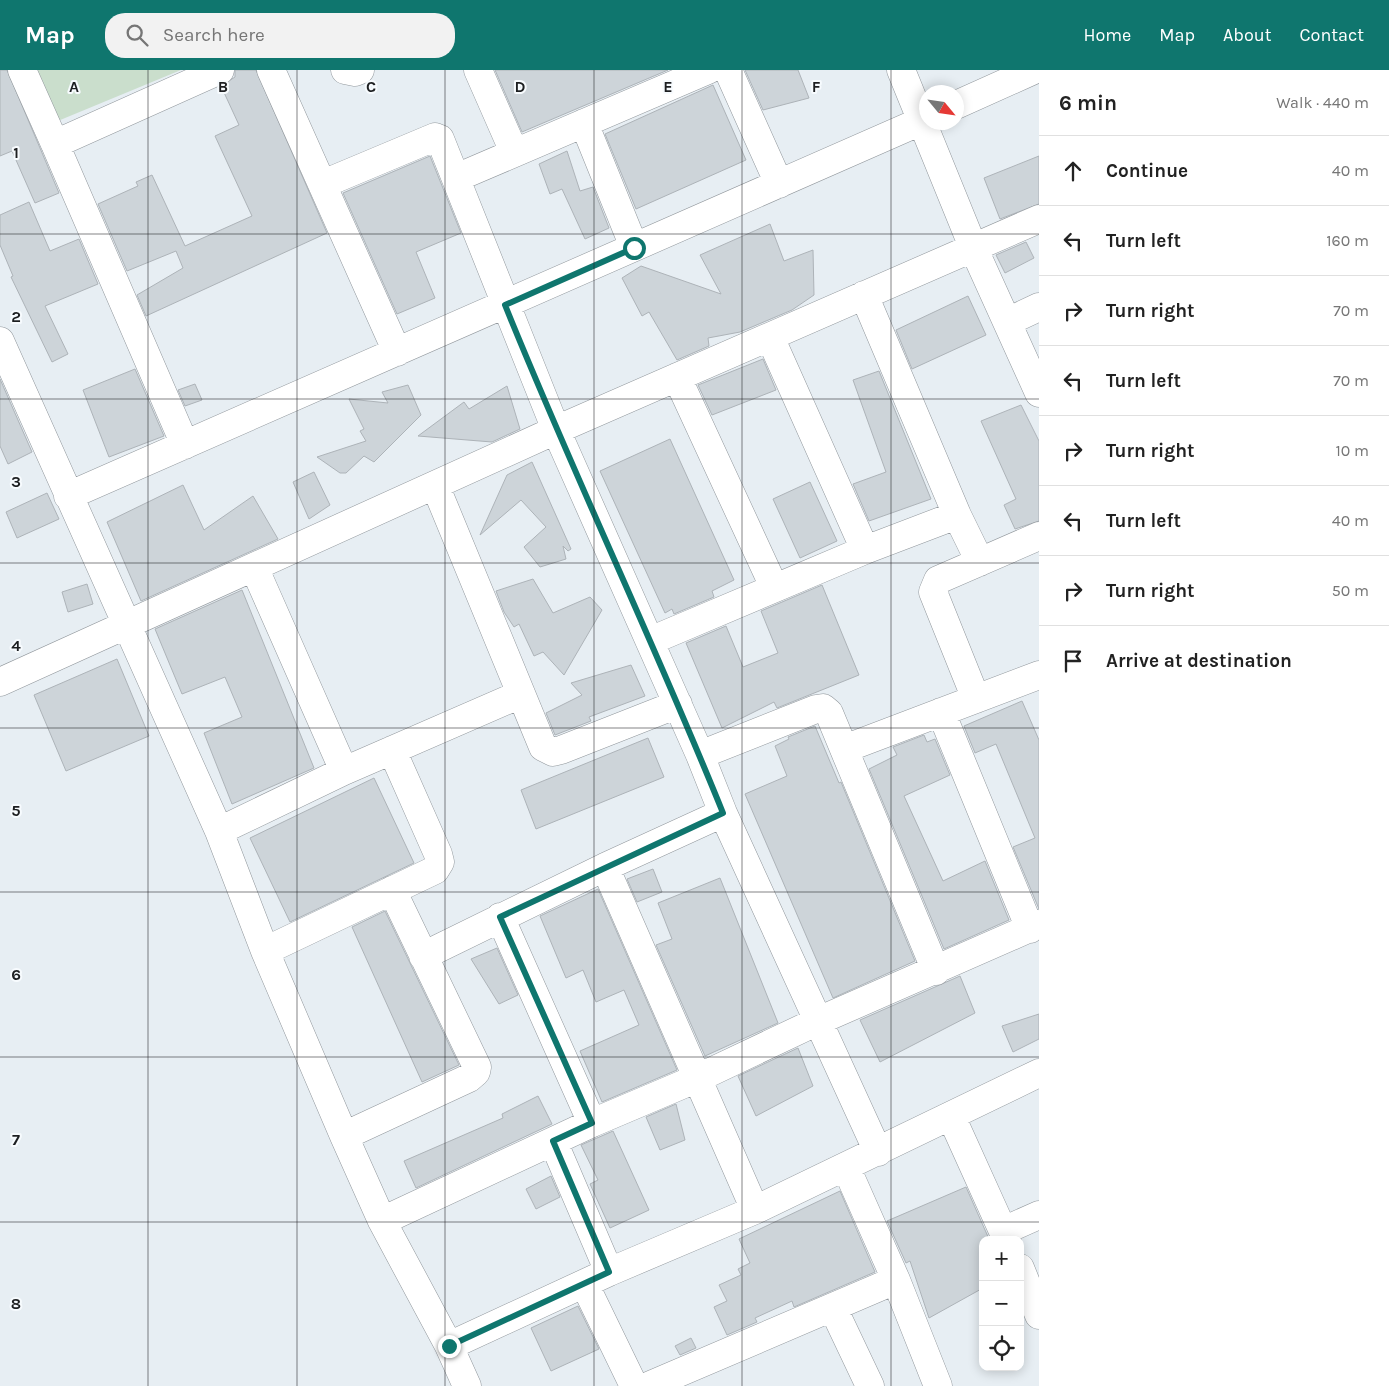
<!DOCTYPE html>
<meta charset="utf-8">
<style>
:root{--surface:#fff;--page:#f2f2f2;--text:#222;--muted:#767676;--line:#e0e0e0;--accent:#0f766e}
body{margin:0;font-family:Karla,sans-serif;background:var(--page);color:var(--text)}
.controls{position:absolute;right:15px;bottom:15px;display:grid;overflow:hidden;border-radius:10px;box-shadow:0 2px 12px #0003}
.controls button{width:45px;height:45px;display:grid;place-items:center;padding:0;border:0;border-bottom:1px solid var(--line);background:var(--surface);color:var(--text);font:25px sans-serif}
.compass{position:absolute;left:919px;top:15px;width:45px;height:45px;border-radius:50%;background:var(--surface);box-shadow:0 2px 12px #0003;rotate:119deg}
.stop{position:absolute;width:15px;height:15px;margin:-11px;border:4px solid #0f766e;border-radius:50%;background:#fff}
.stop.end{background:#0f766e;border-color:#fff;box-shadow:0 1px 5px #0008}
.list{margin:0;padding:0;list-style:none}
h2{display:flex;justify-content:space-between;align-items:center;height:65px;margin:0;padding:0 20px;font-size:21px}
h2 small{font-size:16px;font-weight:400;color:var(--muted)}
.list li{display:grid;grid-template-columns:32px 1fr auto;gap:15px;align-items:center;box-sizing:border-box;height:70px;padding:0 20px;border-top:1px solid var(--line)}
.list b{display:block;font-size:19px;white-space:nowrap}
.list em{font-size:16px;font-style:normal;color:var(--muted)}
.icon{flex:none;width:28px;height:28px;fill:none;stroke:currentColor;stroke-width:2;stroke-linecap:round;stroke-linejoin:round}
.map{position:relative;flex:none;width:1039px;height:1316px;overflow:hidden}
header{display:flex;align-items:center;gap:30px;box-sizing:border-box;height:70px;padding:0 25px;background:var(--accent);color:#fff}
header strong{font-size:24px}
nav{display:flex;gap:28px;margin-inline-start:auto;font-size:18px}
.search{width:350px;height:45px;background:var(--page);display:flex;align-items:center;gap:12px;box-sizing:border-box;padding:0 18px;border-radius:20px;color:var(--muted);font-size:19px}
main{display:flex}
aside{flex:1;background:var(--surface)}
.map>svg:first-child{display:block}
.green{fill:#cadecc}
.building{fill:#cdd4d9;stroke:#adb3b8}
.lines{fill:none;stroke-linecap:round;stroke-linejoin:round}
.minor-casing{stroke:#91979c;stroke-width:29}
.minor{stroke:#fff;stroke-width:28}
.route{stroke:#0f766e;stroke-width:6}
.grid{fill:none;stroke:#1d1f21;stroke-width:1;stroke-opacity:0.55}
.grid-label{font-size:16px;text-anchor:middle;font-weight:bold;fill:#1d1f21;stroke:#f7fbfe;stroke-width:4;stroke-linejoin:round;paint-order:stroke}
</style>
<header>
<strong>Map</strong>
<div class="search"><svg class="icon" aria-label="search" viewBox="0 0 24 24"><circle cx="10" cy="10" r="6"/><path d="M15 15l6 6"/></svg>Search here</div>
<nav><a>Home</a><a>Map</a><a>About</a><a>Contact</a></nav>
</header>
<main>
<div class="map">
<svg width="1039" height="1316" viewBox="0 0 1039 1316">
<rect width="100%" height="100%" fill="#e7eef3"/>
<path class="green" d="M 31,0 L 181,0 L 53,53 Z"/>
<path class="building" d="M 0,0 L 7,0 L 59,123 L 35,133 L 12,81 L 0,86 Z
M 235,0 L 256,0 L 327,163 L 146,246 L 137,225 L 183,198 L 176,181 L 127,201 L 98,134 L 138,116 L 136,112 L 152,105 L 185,176 L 252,146 L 215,66 L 239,55 L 221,16 L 235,7 Z
M 495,0 L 668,0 L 522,62 Z
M 745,0 L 798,0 L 809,28 L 763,40 Z
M 713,15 L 746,90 L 636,139 L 605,64 Z
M 567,81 L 580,121 L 593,117 L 609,158 L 585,169 L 562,119 L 550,124 L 539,94 Z
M 430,86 L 461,163 L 416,182 L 435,228 L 397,244 L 343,123 Z
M 1039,86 L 1039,134 L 1000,149 L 984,108 Z
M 29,132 L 50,181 L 79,169 L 98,214 L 45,236 L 68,284 L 52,292 L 11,207 L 13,206 L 0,175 L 0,145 Z
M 770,154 L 784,191 L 813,180 L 814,225 L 792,240 L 740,262 L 708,268 L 709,276 L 677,290 L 649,242 L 642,246 L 622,208 L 641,196 L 721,224 L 700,185 Z
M 1026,172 L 1034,188 L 1005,203 L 996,185 Z
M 968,226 L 986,265 L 912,299 L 896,260 Z
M 763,289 L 776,320 L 712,345 L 698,315 Z
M 135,299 L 164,366 L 109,387 L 83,320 Z
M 879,301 L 931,429 L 869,451 L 853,414 L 886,402 L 853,310 Z
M 0,309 L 32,382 L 8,394 L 0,376 Z
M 195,314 L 202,330 L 185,336 L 178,320 Z
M 408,315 L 421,345 L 374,392 L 364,386 L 346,403 L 340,403 L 317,387 L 366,371 L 360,361 L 364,359 L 349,329 L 388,333 L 382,322 Z
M 507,316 L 520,359 L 492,372 L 418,366 L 464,332 L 469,339 Z
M 1021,335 L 1039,371 L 1039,451 L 1015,459 L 1004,435 L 1016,429 L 981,351 Z
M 670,369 L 734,510 L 712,521 L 714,527 L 674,544 L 672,539 L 665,543 L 600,401 Z
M 532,392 L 571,479 L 568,481 L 563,476 L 566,489 L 540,497 L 524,477 L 546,457 L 521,430 L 480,465 L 507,405 Z
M 314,402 L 330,435 L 309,449 L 293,412 Z
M 810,412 L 837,471 L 800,488 L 773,429 Z
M 183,415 L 204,460 L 253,426 L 278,469 L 141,531 L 107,452 Z
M 47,423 L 59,449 L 17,468 L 6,442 Z
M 533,509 L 553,543 L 590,527 L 602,540 L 564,605 L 543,582 L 534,586 L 519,554 L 514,557 L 504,542 L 496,521 Z
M 87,514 L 93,534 L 68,542 L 62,522 Z
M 822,515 L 859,605 L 777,638 L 774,632 L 722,658 L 686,573 L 726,556 L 743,597 L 778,583 L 761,541 Z
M 242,520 L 314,698 L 232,734 L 204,663 L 242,647 L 225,607 L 182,624 L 155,559 Z
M 117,589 L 149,666 L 66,701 L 34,625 Z
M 631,595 L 645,626 L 589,647 L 591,651 L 555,665 L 546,643 L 582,625 L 571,613 Z
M 1022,631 L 1039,670 L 1039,839 L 1013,777 L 1035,768 L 996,674 L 975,683 L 964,656 Z
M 815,656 L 839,713 L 841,712 L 915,891 L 833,928 L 745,724 L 787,706 L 775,676 L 789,669 L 788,667 Z
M 924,665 L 927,672 L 935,669 L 950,705 L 904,726 L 943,811 L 985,791 L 1009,850 L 944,879 L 869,699 L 897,685 L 893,677 Z
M 648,668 L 664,707 L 536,759 L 521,720 Z
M 374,708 L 414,793 L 290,852 L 250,768 Z
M 653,799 L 662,822 L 637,832 L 627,809 Z
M 720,808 L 778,953 L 705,986 L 656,875 L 672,869 L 658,833 Z
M 598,819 L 677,1000 L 602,1032 L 580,981 L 639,955 L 624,920 L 596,932 L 583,900 L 566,908 L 540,846 Z
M 385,841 L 459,995 L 422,1012 L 352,857 Z
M 497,878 L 518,925 L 499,934 L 471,889 Z
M 960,906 L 975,943 L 880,992 L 860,950 Z
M 1039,944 L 1039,969 L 1013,982 L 1002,956 Z
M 798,978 L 813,1016 L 756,1046 L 738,1006 Z
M 538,1026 L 552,1054 L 416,1118 L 404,1091 L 503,1048 L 502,1044 Z
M 676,1034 L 685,1070 L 660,1080 L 646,1047 Z
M 613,1061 L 649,1140 L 610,1158 L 590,1114 L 598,1110 L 581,1075 Z
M 551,1106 L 560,1127 L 536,1139 L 526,1119 Z
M 966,1117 L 989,1169 L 983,1170 L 983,1218 L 929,1248 L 910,1191 L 906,1193 L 887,1151 Z
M 840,1121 L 875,1202 L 794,1237 L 792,1231 L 755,1248 L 757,1252 L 727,1265 L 714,1237 L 727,1231 L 719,1215 L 741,1205 L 738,1199 L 750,1193 L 739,1169 Z
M 578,1236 L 599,1279 L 551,1301 L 531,1258 Z
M 691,1268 L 696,1278 L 680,1285 L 675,1276 Z"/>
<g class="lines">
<g class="minor-casing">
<path id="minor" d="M 22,0 L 55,74 L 220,0
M 271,0 L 397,282
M 345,0 L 355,2 L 360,0
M 478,0 L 514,82
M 728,0 L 779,114
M 901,0 L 973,177 L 1039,323
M 956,35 L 1034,0
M 584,53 L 634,177
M 55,74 L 185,375
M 456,108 L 708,0
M 323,114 L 435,67 L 440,69 L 556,360 L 700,685 L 723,743 L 878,1082
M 864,225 L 957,445 L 980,492
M 1007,252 L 1039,237
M 770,267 L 865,480
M 0,271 L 219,761 L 265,881 L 344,1066 L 382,1151 L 449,1276 L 467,1316
M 677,307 L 774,517
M 435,415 L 543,677 L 553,682 L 561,680 L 678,634
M 68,426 L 926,49
M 254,497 L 344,701
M 650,571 L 865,480 L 957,445
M 0,612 L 556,360 L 1039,149
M 976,629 L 933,522 L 938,510 L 1039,466
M 941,642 L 1030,859
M 844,679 L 1039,605
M 700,685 L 816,639 L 823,638 L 829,643 L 936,901
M 219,761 L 344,701 L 521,624
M 605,797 L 755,1140
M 500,847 L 592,1053
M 265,881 L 435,800 L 440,792 L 438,784 L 392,680
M 423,886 L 605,797 L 723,743
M 951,1046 L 1007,1170
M 344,1066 L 469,1008 L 476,1002 L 477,997 L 392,820
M 553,1071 L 609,1202
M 846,1097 L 896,1210 L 938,1316
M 382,1151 L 592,1053 L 698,1008 L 818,951 L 1039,854
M 1003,1161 L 1039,1145
M 1020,1198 L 1039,1245
M 585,1215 L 634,1316
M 833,1238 L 870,1316
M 449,1276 L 609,1202 L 755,1140 L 1039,1003
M 648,1316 L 896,1210"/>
</g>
<use href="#minor" class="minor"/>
</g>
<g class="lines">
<path class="route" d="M 449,1276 L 609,1202 L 553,1071 L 592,1053 L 500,847 L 723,743 C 654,572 574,406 505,235 L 634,178"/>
</g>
<path class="grid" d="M 148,0 L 148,1316M 297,0 L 297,1316M 445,0 L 445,1316M 594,0 L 594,1316M 742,0 L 742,1316M 891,0 L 891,1316M 0,164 L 1039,164M 0,329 L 1039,329M 0,493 L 1039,493M 0,658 L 1039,658M 0,822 L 1039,822M 0,987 L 1039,987M 0,1152 L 1039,1152"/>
<g class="grid-label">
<text x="74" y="22">A</text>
<text x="223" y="22">B</text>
<text x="371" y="22">C</text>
<text x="520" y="22">D</text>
<text x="668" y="22">E</text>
<text x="816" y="22">F</text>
<text x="16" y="88">1</text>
<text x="16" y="252">2</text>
<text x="16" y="417">3</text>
<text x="16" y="581">4</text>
<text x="16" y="746">5</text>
<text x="16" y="910">6</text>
<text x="16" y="1075">7</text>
<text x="16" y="1239">8</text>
</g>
</svg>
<div class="controls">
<button>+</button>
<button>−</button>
<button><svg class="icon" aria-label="locate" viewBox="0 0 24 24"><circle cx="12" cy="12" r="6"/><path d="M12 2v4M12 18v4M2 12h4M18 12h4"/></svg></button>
</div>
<svg class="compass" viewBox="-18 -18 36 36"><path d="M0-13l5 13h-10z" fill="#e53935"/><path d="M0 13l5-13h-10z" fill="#767676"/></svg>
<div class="stop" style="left:634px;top:178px"></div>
<div class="stop end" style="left:449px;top:1276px"></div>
</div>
<aside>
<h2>6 min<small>Walk · 440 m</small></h2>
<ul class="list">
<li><svg class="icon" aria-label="ahead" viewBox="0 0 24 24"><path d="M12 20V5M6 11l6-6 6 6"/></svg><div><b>Continue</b></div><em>40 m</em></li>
<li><svg class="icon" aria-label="left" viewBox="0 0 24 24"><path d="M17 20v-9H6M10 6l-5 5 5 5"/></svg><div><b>Turn left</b></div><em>160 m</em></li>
<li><svg class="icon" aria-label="right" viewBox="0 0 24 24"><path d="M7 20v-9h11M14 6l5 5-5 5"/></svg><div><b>Turn right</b></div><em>70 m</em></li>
<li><svg class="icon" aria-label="left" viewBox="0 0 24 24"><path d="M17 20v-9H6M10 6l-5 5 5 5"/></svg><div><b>Turn left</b></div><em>70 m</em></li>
<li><svg class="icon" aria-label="right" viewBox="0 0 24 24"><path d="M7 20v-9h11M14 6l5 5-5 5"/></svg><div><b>Turn right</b></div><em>10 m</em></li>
<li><svg class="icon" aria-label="left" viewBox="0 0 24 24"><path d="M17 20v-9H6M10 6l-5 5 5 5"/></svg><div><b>Turn left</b></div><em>40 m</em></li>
<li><svg class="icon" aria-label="right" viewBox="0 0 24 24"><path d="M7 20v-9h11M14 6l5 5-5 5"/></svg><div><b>Turn right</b></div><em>50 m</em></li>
<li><svg class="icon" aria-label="arrive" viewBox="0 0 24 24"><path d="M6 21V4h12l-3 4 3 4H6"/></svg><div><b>Arrive at destination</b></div></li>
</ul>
</aside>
</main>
